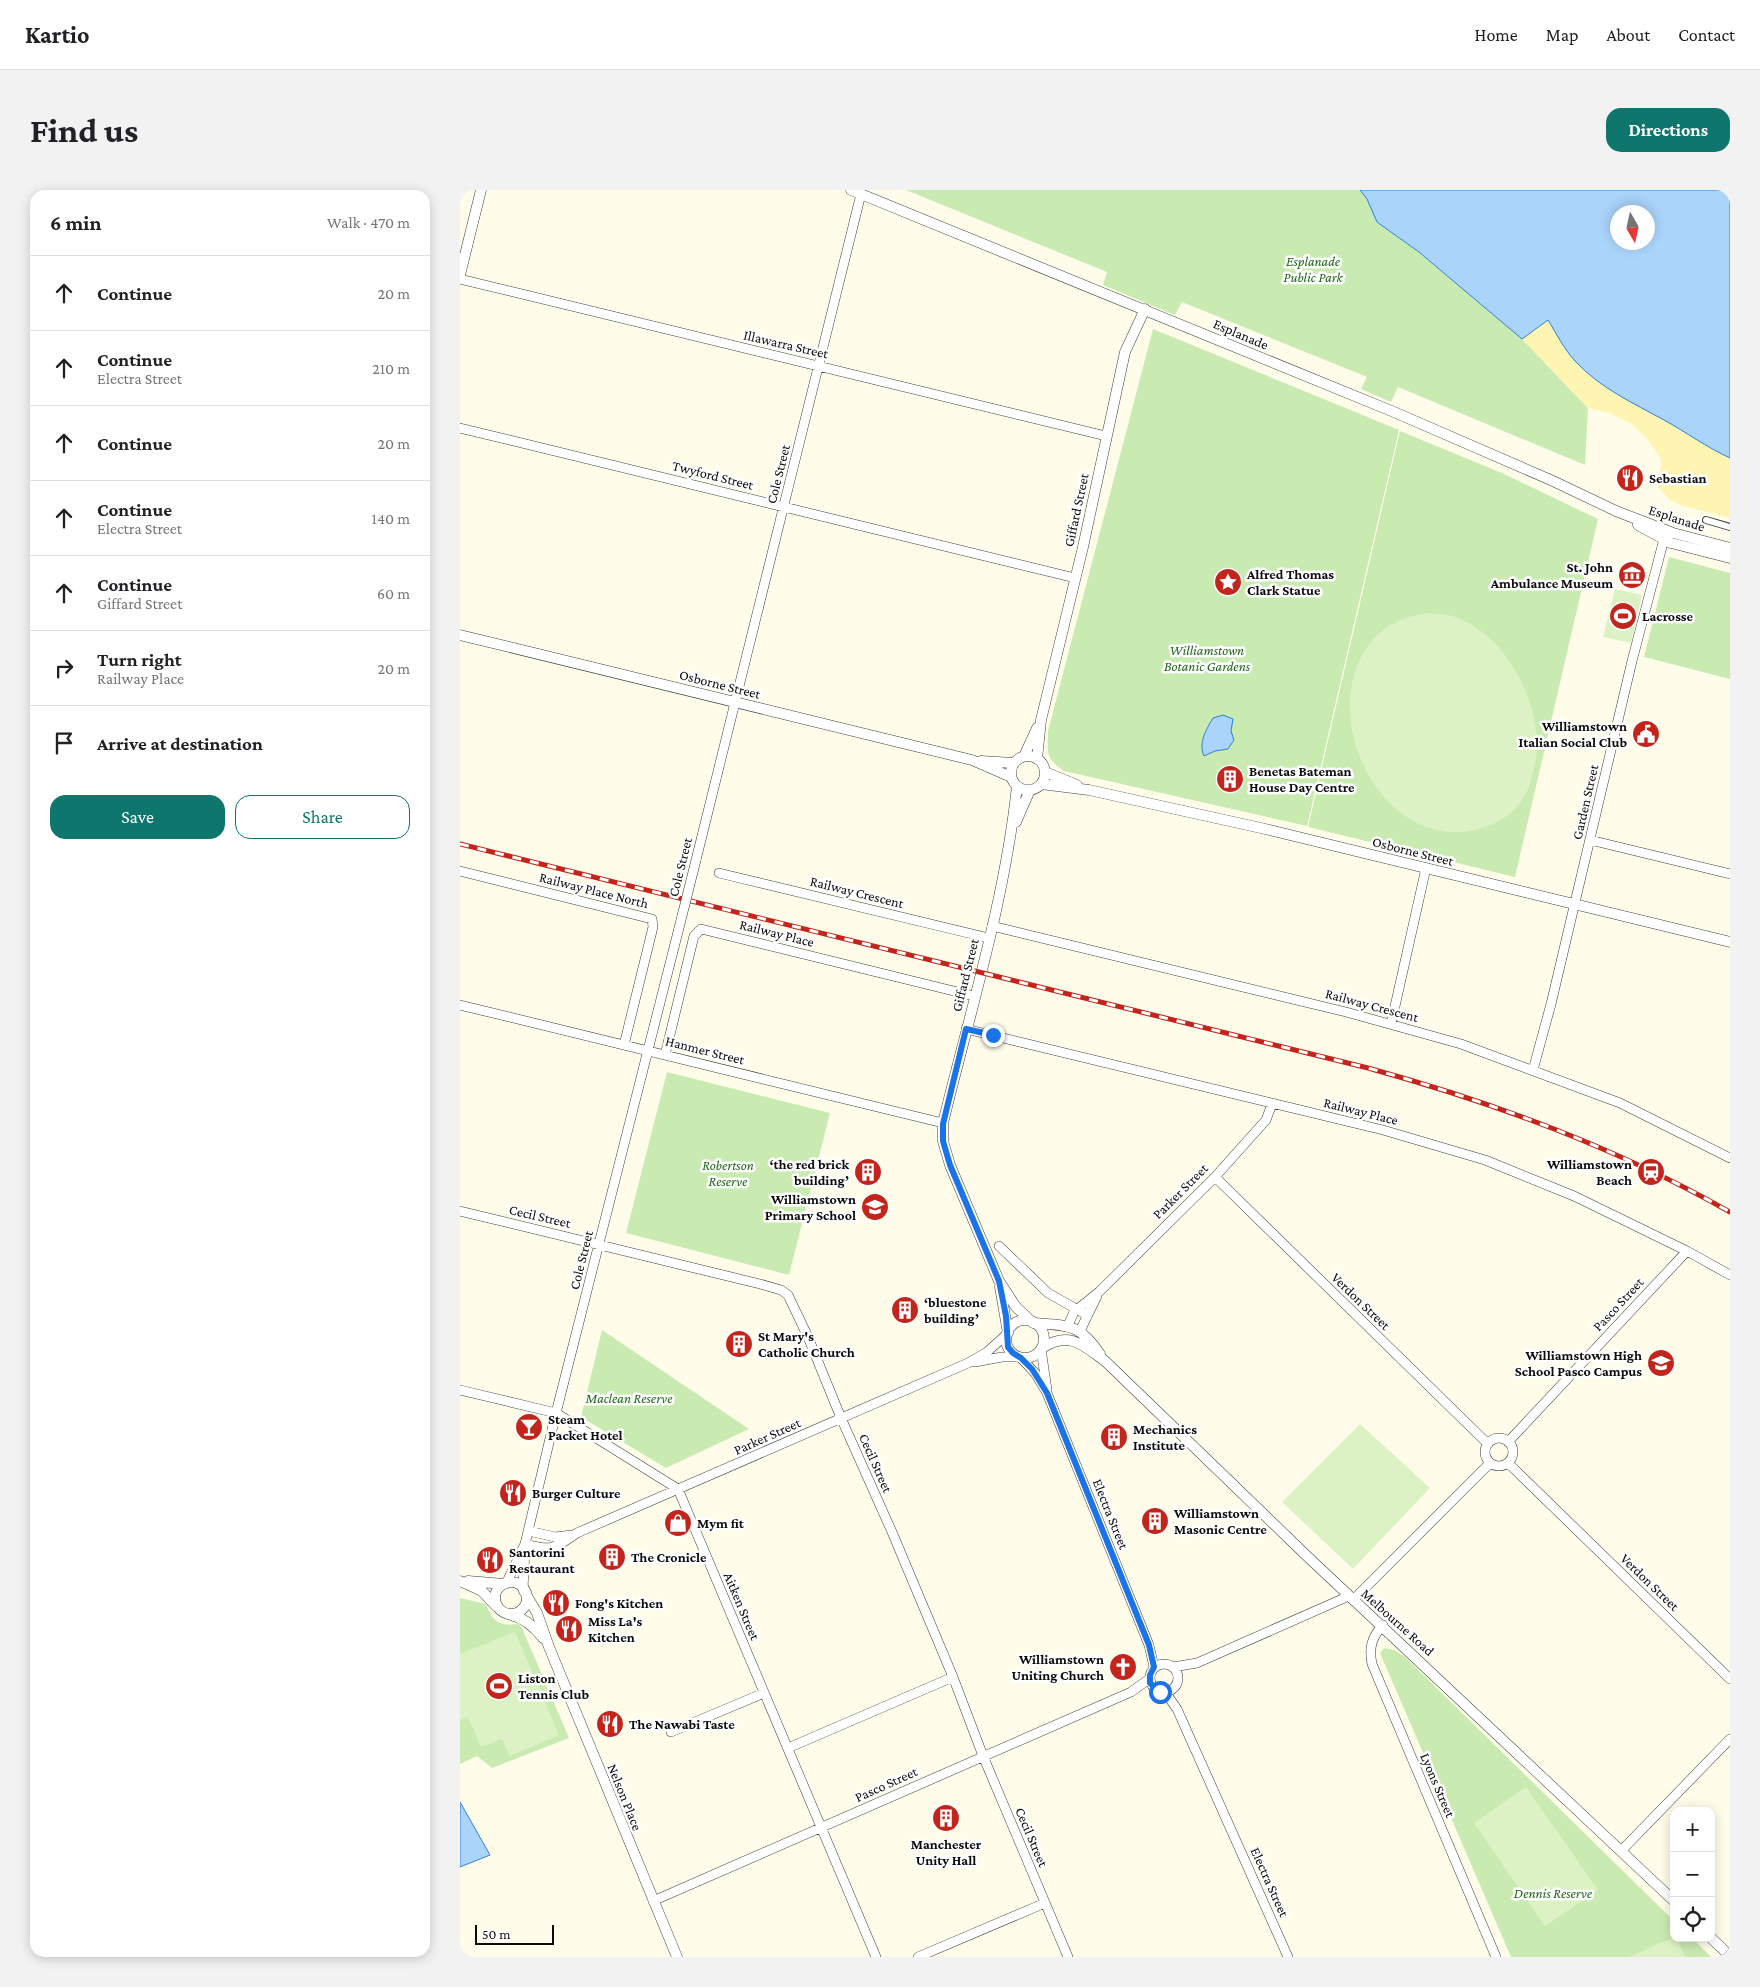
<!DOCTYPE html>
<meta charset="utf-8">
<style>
:root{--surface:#fff;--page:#f2f2f2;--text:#202124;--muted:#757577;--line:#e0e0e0;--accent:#0f766e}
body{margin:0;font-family:"Crimson Pro",serif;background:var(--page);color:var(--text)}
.controls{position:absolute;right:15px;bottom:15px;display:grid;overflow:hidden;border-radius:10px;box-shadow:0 2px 12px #0003}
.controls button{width:45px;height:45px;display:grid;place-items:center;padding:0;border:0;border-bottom:1px solid var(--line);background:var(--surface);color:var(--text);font:25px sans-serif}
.compass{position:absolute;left:1150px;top:15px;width:45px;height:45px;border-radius:50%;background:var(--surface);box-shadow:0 2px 12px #0003;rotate:171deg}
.scale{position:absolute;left:15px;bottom:12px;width:79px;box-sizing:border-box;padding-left:5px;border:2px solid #0b0b0b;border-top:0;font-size:14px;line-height:18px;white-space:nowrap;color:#0b0b0b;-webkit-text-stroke:4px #fff;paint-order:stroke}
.stop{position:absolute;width:15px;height:15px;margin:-11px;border:4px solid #1a73e8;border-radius:50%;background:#fff}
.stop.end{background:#1a73e8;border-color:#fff;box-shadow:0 1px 5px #0008}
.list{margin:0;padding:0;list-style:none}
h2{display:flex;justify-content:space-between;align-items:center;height:65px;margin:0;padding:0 20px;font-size:21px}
h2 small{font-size:16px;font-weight:400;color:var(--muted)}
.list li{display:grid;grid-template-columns:32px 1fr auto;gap:15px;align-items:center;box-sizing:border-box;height:75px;padding:0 20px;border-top:1px solid var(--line)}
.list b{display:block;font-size:19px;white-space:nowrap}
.list p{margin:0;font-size:16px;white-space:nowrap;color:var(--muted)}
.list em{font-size:16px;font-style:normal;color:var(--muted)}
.actions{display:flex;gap:10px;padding:15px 20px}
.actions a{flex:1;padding:11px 0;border:1px solid var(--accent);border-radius:15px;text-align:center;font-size:18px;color:var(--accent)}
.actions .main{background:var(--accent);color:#fff}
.icon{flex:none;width:28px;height:28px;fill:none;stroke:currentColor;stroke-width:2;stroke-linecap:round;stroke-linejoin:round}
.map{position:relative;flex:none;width:1270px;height:1767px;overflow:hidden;border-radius:15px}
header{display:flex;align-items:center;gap:30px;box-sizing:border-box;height:70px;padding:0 25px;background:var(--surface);border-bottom:1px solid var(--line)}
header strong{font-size:24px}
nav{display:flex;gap:28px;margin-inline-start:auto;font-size:18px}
.intro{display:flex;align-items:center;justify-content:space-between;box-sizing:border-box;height:120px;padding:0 30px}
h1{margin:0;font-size:35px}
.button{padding:12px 22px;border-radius:15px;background:var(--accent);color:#fff;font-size:18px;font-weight:700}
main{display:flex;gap:30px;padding:0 30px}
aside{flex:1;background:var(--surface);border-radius:15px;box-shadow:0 2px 12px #0003}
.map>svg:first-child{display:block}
.green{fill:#c9ebb1}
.sand{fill:#fef5b3}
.pitch{fill:#ddf2c4}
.water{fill:#abd4fa;stroke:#2d81d5;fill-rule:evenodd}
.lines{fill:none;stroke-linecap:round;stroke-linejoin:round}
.pedestrian-casing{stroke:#3e3e3e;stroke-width:8}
.minor-casing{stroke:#3e3e3e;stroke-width:10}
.tertiary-casing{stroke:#3e3e3e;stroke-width:11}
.pedestrian{stroke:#fff;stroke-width:6}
.minor{stroke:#fff;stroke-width:9}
.tertiary{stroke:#fff;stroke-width:10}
.rail-casing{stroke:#c3251c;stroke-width:5}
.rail{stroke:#fff;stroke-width:3;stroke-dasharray:9;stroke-linecap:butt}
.minor-bridge-casing{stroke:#3e3e3e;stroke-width:10;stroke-linecap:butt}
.minor-bridge{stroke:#fff;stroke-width:9}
.route{stroke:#1a73e8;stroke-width:6}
.labels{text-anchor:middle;stroke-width:5;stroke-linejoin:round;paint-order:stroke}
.park-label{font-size:14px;font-style:italic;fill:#216619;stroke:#fff}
.street-label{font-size:14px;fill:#0b0b0b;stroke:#fff}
.poi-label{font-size:14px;font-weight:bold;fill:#0b0b0b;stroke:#fff;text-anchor:start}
</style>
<header>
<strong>Kartio</strong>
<nav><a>Home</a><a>Map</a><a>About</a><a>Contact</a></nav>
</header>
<div class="intro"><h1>Find us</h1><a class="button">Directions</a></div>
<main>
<aside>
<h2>6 min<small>Walk · 470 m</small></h2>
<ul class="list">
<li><svg class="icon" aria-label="ahead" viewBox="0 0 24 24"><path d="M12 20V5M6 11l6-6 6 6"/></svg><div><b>Continue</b></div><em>20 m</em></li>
<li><svg class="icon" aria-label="ahead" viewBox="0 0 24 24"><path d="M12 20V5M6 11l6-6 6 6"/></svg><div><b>Continue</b><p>Electra Street</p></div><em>210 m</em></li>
<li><svg class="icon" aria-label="ahead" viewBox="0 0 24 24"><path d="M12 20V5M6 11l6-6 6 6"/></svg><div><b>Continue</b></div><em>20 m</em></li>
<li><svg class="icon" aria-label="ahead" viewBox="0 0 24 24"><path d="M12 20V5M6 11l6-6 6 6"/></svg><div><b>Continue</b><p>Electra Street</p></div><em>140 m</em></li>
<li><svg class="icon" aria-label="ahead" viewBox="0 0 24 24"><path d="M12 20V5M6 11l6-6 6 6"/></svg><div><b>Continue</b><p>Giffard Street</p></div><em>60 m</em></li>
<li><svg class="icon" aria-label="right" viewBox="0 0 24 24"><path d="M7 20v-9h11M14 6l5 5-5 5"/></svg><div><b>Turn right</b><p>Railway Place</p></div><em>20 m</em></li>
<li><svg class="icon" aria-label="arrive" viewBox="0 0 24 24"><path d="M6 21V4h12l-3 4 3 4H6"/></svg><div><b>Arrive at destination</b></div></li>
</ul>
<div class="actions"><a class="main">Save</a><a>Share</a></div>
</aside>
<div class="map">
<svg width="1270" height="1767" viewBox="0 0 1270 1767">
<rect width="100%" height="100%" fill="#fffdea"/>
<path class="green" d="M 446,0 L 900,0 L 907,9 L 917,32 L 959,62 L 1062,149 L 1128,218 L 1125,275 L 938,197 L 931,212 L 901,199 L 907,187 L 722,112 L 715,125 L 643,95 L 647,82 Z
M 693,139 L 939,240 L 847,636 L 604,581 C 584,567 588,563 588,541 Z
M 940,241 L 1042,283 L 1138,329 L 1055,687 L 848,637 Z
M 1209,367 L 1270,383 L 1270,489 L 1184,467 Z
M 207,882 L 370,923 L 329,1085 L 166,1043 Z
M 142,1140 L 289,1239 L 206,1278 L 121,1227 Z
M 0,1408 L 26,1414 C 33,1432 39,1436 58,1434 L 62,1438 L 109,1548 L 32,1578 L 17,1566 L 0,1574 Z
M 924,1458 L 934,1460 L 944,1466 L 1214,1731 L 1214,1748 L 1232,1748 L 1251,1767 L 1051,1767 L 920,1463 Z"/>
<path class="sand" d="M 1088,129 C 1096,143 1104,159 1115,171 C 1140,197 1173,213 1204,230 C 1226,242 1246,257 1270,268 L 1270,328 L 1223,316 L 1210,310 L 1195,294 L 1202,274 L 1198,264 L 1188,250 L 1172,234 L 1149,223 L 1128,218 L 1062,149 Z"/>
<path class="pitch" d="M 1155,399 L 1182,405 L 1171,453 L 1143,447 Z
M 968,423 C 977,424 987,424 995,427 C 1046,445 1078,508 1077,560 C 1076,569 1074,578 1072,586 C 1068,608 1051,628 1030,635 C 1019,639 1005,643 993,642 C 903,639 853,498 923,440 C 935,430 953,426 968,423 Z
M 900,1234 L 970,1298 L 893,1379 L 822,1312 Z
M 55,1442 L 99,1545 L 50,1566 L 42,1549 L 21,1557 L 8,1527 L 0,1530 L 0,1464 Z
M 1066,1597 L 1138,1700 L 1085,1736 L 1014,1633 Z
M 1214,1747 L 1217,1748 L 1225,1767 L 1169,1767 Z"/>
<path class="water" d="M 900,0 L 1270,0 L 1270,268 C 1246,257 1226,242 1204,230 C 1173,213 1140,198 1115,171 C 1104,159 1096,143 1088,130 L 1062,149 L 959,62 L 917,32 L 907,9 ZM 1158,22 L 1188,22 L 1188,52 L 1158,52 Z
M 763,525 L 773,529 L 771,541 L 774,550 L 768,559 L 755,561 L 744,566 C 738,553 746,540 753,528 Z
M 0,1612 L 30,1665 L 0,1677 Z"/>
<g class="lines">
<g class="pedestrian-casing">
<path id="pedestrian" d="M 1246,330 L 1270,337"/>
</g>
<g class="minor-casing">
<path id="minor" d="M 0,89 L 646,246
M 0,238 L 615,388
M 1130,650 L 1270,684
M 236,670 L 401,4
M 0,681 L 192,729 L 193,737 L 164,855
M 259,683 L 529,748
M 532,736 L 886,822 L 1001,854 L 1160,913 L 1270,968
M 0,815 L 483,933
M 931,834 L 966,678
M 506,839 L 923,940 L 1025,970 L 1114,1006 L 1227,1061 L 1270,1085
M 205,865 L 234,746 L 241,739 L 514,806
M 1073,880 L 1091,814 L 1172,471 L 1204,349
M 755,987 L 1028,1254
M 0,1021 L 300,1094 L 321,1100 L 328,1105 L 348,1147 L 381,1228 L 432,1342 L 493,1487 L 523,1566 L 608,1767
M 539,1056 L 588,1103 L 627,1125
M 607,1137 L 614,1122 L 639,1102 L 755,987 L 806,930 L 812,914
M 620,1141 L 637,1106
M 581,1159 L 587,1200
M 561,1168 L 575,1183 L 587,1203 L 689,1455 L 694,1477
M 515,1172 L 542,1167 L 559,1167
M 0,1200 L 96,1223 L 218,1299 L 416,1767
M1025 1262a14 14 0 1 1 28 0a14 14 0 1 1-28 0Z
M 1048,1252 L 1227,1061
M 1048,1273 L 1270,1489
M 69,1341 L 95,1347 L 112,1345
M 65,1354 C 94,1361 93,1359 117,1343 L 508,1173 L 527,1162 L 547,1144
M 46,1394 L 65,1354 L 96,1223 L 222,726
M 63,1399 L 65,1359
M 893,1410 L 1030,1273
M 923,1435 C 911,1448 909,1458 912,1474 L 1036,1767
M690 1488a14 14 0 1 1 28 0a14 14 0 1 1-28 0Z
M 713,1477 L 737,1473 L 889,1406
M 705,1502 L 717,1519 L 828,1767
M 211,1542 L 304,1503
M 328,1558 L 493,1487
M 1161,1661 L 1270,1549
M 193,1711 L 671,1502 L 689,1489
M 458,1767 L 585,1713"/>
</g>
<g class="tertiary-casing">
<path id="tertiary" d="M 391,0 L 934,222 L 1093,291 L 1156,321 L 1213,343 L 1270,358
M 0,85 L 21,0
M 1178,335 L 1211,353 L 1270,368
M 0,445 L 512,570 L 551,587
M551 583a17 17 0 1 1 34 0a17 17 0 1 1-34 0Z
M 564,566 L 577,538
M 577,569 L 581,530 L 623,357 L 665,162 L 685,119
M 521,571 L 553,573
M 585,582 L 617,595
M 581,594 L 629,600 L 801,638 L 1270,752
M 557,596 C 545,710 510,822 483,933 L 483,951 L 490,975 L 539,1091 L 556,1117 L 572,1132
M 556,632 L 570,600
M 540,1097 L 548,1143
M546 1149a19 19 0 1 1 38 0a19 19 0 1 1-38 0Z
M 573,1133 C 609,1136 619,1133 640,1164
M 582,1158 C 609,1141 622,1154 645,1171 L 849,1368 L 1214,1711
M 0,1391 L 22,1401 L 36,1416
M 8,1391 L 44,1394
M35 1408a16 16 0 1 1 32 0a16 16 0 1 1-32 0Z
M 64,1401 L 77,1423 L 89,1457 L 217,1767
M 48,1424 C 62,1427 74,1436 83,1448
M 1251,1748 L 1270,1766"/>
</g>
<use href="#pedestrian" class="pedestrian"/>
<use href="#minor" class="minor"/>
<use href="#tertiary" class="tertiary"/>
<g class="rail-casing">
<path id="rail" d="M 0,654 L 908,878 C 1035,913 1155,957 1270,1022"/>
</g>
<use href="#rail" class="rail"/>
<g class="minor-bridge-casing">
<path id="minor-bridge" d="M 222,726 L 236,670"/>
</g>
<use href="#minor-bridge" class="minor-bridge"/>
</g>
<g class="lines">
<path class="route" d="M 533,845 L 506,839 L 483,934 L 483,951 L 490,975 L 539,1091 L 546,1126 L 548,1157 L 553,1163 L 561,1168 L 572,1179 L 587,1203 L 689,1455 L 694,1477 L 690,1485 L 690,1493 L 700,1502"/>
</g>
<defs>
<g id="restaurant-disc" transform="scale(1.4375)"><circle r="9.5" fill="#c3251c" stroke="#fff"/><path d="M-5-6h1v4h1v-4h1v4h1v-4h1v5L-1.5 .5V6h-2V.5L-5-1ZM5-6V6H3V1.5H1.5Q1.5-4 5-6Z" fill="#fff"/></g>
<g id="museum-disc" transform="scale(1.4375)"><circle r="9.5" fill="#c3251c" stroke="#fff"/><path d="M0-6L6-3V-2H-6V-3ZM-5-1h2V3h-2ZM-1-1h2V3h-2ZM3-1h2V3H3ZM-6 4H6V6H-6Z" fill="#fff"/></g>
<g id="sight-disc" transform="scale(1.4375)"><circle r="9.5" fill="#c3251c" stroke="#fff"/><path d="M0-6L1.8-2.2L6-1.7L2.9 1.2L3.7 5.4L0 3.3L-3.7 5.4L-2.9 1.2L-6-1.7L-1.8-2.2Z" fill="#fff"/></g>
<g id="stadium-disc" transform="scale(1.4375)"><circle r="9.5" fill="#c3251c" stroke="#fff"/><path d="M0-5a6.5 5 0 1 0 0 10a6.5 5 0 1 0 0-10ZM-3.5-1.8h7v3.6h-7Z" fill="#fff"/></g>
<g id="civic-disc" transform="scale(1.4375)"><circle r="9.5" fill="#c3251c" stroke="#fff"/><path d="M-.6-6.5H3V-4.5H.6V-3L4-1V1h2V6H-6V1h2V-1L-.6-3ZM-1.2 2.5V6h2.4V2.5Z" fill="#fff"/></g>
<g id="building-disc" transform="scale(1.4375)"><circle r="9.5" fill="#c3251c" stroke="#fff"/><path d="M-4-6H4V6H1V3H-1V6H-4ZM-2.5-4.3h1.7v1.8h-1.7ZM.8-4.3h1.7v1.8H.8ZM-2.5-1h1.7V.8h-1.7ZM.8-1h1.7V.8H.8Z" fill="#fff"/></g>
<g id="station-disc" transform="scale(1.4375)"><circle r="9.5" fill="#c3251c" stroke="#fff"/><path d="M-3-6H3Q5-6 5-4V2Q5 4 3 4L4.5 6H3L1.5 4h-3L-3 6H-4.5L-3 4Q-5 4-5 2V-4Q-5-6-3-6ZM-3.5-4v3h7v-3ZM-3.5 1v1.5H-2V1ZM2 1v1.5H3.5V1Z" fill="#fff"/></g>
<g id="school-disc" transform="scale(1.4375)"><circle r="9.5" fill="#c3251c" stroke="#fff"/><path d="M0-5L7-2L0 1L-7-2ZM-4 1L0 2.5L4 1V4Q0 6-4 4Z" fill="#fff"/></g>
<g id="bar-disc" transform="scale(1.4375)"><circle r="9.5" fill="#c3251c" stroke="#fff"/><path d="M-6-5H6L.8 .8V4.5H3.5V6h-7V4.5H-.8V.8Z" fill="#fff"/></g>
<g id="shop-disc" transform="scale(1.4375)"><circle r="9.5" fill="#c3251c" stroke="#fff"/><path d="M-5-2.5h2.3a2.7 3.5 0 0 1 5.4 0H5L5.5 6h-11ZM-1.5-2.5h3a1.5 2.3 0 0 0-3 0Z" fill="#fff"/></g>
<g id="church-disc" transform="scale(1.4375)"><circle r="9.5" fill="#c3251c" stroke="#fff"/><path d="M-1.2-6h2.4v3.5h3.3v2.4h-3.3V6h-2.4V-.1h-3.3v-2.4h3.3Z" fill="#fff"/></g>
</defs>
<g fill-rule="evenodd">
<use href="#restaurant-disc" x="1170" y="288"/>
<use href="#museum-disc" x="1172" y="385"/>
<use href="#sight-disc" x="768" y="392"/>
<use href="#stadium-disc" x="1163" y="426"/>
<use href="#civic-disc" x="1186" y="544"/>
<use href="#building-disc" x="770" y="589"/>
<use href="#building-disc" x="408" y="982"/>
<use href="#station-disc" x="1191" y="982"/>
<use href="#school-disc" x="415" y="1017"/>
<use href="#building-disc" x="445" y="1120"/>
<use href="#building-disc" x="279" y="1154"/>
<use href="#school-disc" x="1201" y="1173"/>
<use href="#bar-disc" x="69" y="1237"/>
<use href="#building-disc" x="654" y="1247"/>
<use href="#restaurant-disc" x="53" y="1303"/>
<use href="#building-disc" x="695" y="1331"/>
<use href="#shop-disc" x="218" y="1333"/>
<use href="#building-disc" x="152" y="1367"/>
<use href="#restaurant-disc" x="30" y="1370"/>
<use href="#restaurant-disc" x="96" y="1413"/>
<use href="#restaurant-disc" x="109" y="1439"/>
<use href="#church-disc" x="663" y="1477"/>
<use href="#stadium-disc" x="39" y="1496"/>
<use href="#restaurant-disc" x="150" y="1534"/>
<use href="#building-disc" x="486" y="1628"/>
</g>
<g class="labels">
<g class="park-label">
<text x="853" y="76">Esplanade<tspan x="853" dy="16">Public Park</tspan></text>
<text x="747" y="465">Williamstown<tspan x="747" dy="16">Botanic Gardens</tspan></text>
<text x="268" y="980">Robertson<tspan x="268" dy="16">Reserve</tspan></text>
<text x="169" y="1213">Maclean Reserve</text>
<text x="1093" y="1708">Dennis Reserve</text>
</g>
<g class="street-label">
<text transform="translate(781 144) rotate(23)" y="5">Esplanade</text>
<text transform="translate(326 154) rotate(13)" y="5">Illawarra Street</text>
<text transform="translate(318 284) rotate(-76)" y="5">Cole Street</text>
<text transform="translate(253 285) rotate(14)" y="5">Twyford Street</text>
<text transform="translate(616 320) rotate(-78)" y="5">Giffard Street</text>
<text transform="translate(1217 328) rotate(18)" y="5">Esplanade</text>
<text transform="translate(260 494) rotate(14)" y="5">Osborne Street</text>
<text transform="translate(1125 612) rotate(-77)" y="5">Garden Street</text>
<text transform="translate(953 661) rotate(14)" y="5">Osborne Street</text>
<text transform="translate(220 677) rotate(-76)" y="5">Cole Street</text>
<text transform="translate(134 700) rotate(14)" y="5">Railway Place North</text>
<text transform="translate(397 702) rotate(14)" y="5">Railway Crescent</text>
<text transform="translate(317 743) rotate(14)" y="5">Railway Place</text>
<text transform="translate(505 785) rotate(-76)" y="5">Giffard Street</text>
<text transform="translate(912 815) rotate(15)" y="5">Railway Crescent</text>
<text transform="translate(245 860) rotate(14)" y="5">Hanmer Street</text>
<text transform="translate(901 921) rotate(14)" y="5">Railway Place</text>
<text transform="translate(720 1001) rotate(-45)" y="5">Parker Street</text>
<text transform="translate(80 1026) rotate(13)" y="5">Cecil Street</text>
<text transform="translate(121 1070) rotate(-76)" y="5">Cole Street</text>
<text transform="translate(901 1111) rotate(44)" y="5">Verdon Street</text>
<text transform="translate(1158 1114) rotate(-47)" y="5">Pasco Street</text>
<text transform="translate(307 1246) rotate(-24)" y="5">Parker Street</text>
<text transform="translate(416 1273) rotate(66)" y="5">Cecil Street</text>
<text transform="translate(651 1324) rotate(68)" y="5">Electra Street</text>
<text transform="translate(1190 1392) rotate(44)" y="5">Verdon Street</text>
<text transform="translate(282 1416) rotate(67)" y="5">Aitken Street</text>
<text transform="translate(938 1432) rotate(42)" y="5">Melbourne Road</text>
<text transform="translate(426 1594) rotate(-24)" y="5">Pasco Street</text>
<text transform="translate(978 1595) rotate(67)" y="5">Lyons Street</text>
<text transform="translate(165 1607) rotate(68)" y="5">Nelson Place</text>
<text transform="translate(572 1647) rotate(67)" y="5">Cecil Street</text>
<text transform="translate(810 1692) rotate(66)" y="5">Electra Street</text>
</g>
<g class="poi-label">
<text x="1189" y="293">Sebastian</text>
<text x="1153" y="382" text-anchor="end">St. John<tspan x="1153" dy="16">Ambulance Museum</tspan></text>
<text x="787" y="389">Alfred Thomas<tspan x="787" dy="16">Clark Statue</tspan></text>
<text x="1182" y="431">Lacrosse</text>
<text x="1167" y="541" text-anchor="end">Williamstown<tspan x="1167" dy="16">Italian Social Club</tspan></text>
<text x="789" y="586">Benetas Bateman<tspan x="789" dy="16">House Day Centre</tspan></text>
<text x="389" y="979" text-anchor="end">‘the red brick<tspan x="389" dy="16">building’</tspan></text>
<text x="1172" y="979" text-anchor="end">Williamstown<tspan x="1172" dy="16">Beach</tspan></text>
<text x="396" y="1014" text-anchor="end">Williamstown<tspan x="396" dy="16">Primary School</tspan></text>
<text x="464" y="1117">‘bluestone<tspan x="464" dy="16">building’</tspan></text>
<text x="298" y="1151">St Mary's<tspan x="298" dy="16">Catholic Church</tspan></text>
<text x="1182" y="1170" text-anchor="end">Williamstown High<tspan x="1182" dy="16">School Pasco Campus</tspan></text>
<text x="88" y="1234">Steam<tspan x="88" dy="16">Packet Hotel</tspan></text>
<text x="673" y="1244">Mechanics<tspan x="673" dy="16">Institute</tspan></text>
<text x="72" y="1308">Burger Culture</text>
<text x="714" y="1328">Williamstown<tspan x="714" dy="16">Masonic Centre</tspan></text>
<text x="237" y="1338">Mym fit</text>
<text x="49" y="1367">Santorini<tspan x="49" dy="16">Restaurant</tspan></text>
<text x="171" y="1372">The Cronicle</text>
<text x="115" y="1418">Fong's Kitchen</text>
<text x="128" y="1436">Miss La's<tspan x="128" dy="16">Kitchen</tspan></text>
<text x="644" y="1474" text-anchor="end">Williamstown<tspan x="644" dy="16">Uniting Church</tspan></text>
<text x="58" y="1493">Liston<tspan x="58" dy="16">Tennis Club</tspan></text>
<text x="169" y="1539">The Nawabi Taste</text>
<text x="486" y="1659" text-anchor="middle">Manchester<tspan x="486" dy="16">Unity Hall</tspan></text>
</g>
</g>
</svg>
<div class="controls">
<button>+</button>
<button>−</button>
<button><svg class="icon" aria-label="locate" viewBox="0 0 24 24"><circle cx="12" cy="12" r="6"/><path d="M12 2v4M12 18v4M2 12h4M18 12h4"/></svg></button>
</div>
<svg class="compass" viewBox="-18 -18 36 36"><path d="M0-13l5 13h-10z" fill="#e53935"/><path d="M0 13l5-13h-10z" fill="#757577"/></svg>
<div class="scale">50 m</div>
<div class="stop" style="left:700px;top:1502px"></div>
<div class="stop end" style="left:533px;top:845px"></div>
</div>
</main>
